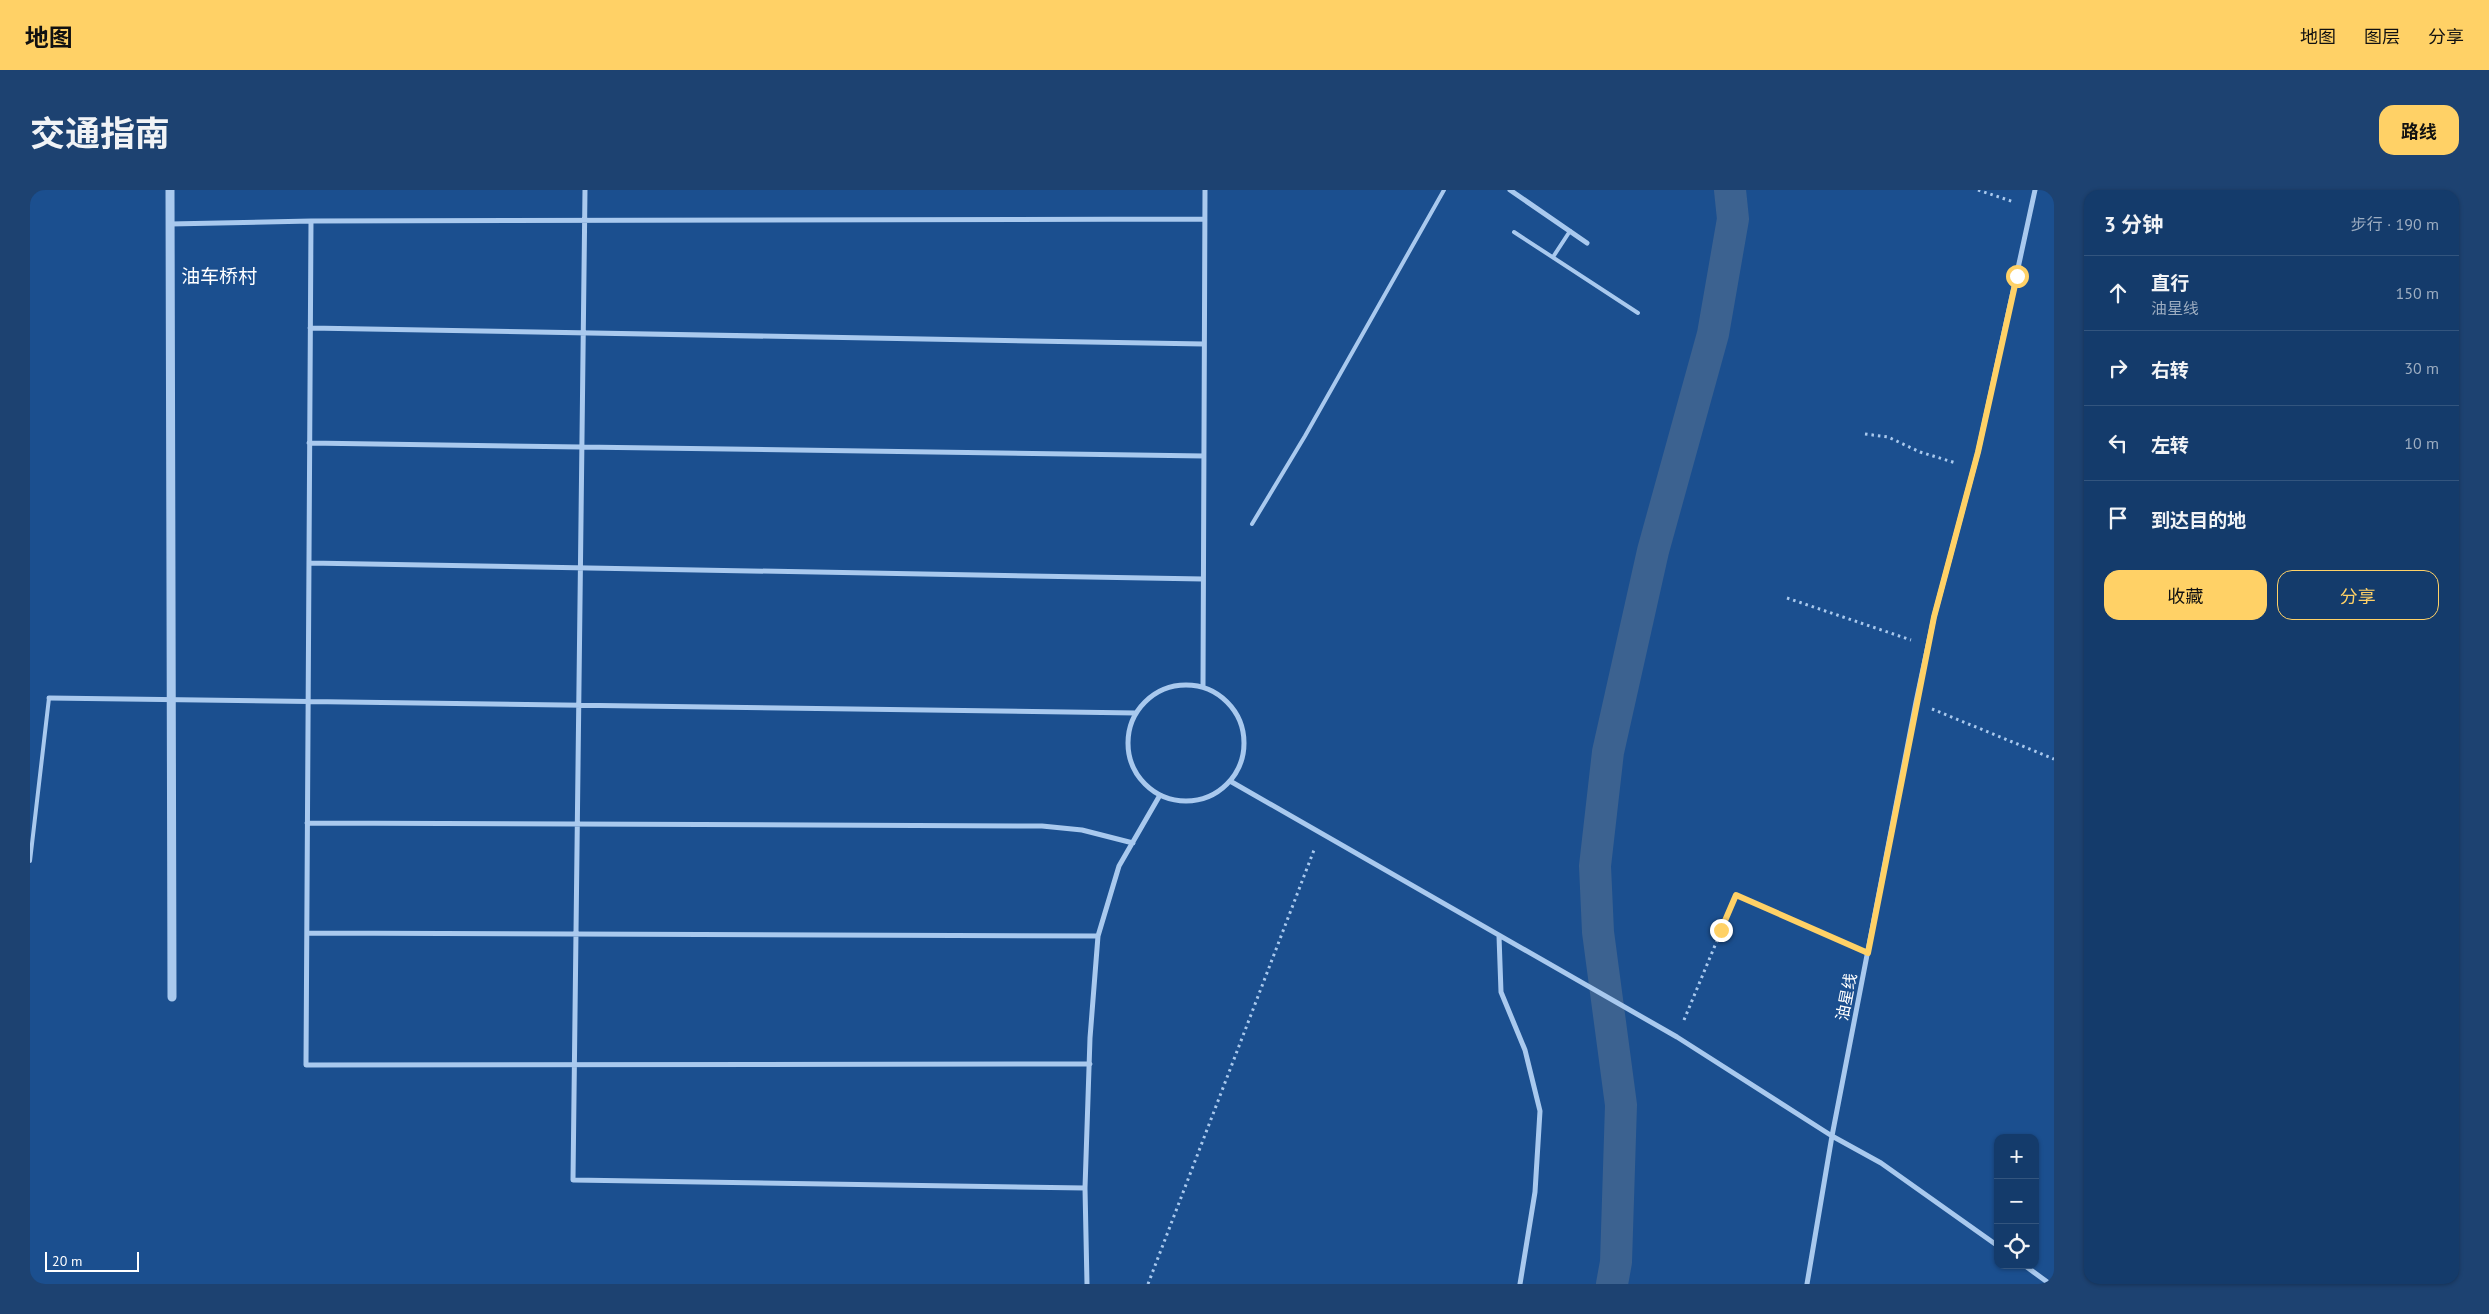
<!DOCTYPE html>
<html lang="zh">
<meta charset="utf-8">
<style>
:root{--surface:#143b6b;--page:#1d4271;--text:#f1f3f6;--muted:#9dadc1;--line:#33557e;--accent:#ffd166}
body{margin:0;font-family:"PT Sans","Noto Sans SC",sans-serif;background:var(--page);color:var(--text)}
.controls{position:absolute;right:15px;bottom:15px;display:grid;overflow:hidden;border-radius:10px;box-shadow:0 1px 4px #0004}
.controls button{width:45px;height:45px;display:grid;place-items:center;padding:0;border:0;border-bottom:1px solid var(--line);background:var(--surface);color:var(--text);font:25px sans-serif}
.scale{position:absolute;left:15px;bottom:12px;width:94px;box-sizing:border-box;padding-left:5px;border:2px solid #fff;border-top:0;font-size:14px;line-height:18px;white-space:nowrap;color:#fff;-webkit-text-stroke:4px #1b4f8f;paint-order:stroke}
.stop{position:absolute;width:15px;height:15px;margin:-11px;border:4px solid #ffd166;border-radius:50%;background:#fff}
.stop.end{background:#ffd166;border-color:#fff;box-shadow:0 1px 5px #0008}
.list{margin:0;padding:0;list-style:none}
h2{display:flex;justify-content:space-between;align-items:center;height:65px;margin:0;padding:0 20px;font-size:21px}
h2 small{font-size:16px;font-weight:400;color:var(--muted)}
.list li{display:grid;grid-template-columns:32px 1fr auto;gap:15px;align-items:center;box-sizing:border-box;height:75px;padding:0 20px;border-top:1px solid var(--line)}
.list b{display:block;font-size:19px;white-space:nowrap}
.list p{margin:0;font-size:16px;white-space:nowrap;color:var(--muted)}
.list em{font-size:16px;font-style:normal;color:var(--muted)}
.actions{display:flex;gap:10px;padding:15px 20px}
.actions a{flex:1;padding:11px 0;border:1px solid var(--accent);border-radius:15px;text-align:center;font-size:18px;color:var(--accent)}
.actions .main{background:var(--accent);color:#111}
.icon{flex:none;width:28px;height:28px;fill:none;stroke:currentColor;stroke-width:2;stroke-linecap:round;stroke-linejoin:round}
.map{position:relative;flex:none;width:2024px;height:1094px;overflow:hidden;border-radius:15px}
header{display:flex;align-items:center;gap:30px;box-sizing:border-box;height:70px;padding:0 25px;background:var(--accent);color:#111}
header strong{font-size:24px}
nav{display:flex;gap:28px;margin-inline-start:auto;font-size:18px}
.intro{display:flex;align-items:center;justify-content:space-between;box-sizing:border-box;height:120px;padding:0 30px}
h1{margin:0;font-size:35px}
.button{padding:12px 22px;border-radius:15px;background:var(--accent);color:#111;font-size:18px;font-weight:700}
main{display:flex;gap:30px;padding:0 30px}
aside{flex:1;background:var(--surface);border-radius:15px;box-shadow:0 1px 4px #0004}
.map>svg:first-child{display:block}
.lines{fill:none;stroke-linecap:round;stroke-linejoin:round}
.canal{stroke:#3c6290;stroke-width:32}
.path{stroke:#a9c9ee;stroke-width:3;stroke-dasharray:2.5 4;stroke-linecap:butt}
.service{stroke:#a9c9ee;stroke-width:4}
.minor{stroke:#a9c9ee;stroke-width:5}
.tertiary{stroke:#a9c9ee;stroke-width:9}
.route{stroke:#ffd166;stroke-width:6}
.labels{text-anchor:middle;stroke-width:4;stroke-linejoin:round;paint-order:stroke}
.street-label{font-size:16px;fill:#fff;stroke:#1b4f8f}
.quarter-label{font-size:19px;fill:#fff;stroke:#1b4f8f}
</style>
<header>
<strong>地图</strong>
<nav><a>地图</a><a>图层</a><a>分享</a></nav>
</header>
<div class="intro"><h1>交通指南</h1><a class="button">路线</a></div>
<main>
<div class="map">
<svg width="2024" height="1094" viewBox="0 0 2024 1094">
<rect width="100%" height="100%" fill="#1b4f8f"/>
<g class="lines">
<path class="canal" d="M 1582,1094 L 1586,1072 L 1591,915 L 1568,742 L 1565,676 L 1578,562 L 1623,361 L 1683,144 L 1703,29 L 1700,0"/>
<path class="path" d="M 1948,0 L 1984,12
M 1835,244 L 1858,247 L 1890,262 L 1926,273
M 1757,408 L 1881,450
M 1902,519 L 2024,569
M 1654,830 L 1706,705 L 1821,756
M 1118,1094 L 1284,660"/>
<path class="service" d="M 1484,42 L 1608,123
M 1523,67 L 1540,41
M 1222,334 L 1275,246 L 1414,0
M 0,671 L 19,508"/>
<path class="minor" d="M 555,0 L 543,990 L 1055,998
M 1480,0 L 1557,53
M 281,31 L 276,875 L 1060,874
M 140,34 L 281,31 L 1175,29
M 280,138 L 1174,154
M 279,253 L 1174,266
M 279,373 L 1173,389
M1098 553a58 58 0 1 1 116 0a58 58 0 1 1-116 0Z
M 1173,497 L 1175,0
M 19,508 L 1106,523
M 1200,591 L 1647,847 L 1802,946 L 1851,973 L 1968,1056
M 277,633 L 1012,636 L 1052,640 L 1103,653
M 277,743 L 1068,746
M 1469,746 L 1471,802 L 1495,860 L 1510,921 L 1505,1002 L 1490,1094
M 1994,1075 L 2020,1094
M 1057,1094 L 1055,998 L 1060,848 L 1068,746 L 1089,676 L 1130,605
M 1777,1094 L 1802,946 L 1886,512 L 1904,427 L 1948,262 L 2005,0"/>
<path class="tertiary" d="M 140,0 L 142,807"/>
</g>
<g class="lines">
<path class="route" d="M 1691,740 L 1706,705 L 1838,763 L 1904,427 L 1948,262 L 1987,86"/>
</g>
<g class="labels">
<g class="street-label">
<text transform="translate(1816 807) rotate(-79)" y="6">油星线</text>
</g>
<g class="quarter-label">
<text x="189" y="93">油车桥村</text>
</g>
</g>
</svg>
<div class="controls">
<button>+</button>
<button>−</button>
<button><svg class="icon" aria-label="locate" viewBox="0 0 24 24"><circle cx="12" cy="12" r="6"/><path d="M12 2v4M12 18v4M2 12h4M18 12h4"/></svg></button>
</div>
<div class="scale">20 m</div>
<div class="stop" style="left:1987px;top:86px"></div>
<div class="stop end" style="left:1691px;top:740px"></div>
</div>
<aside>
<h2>3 分钟<small>步行 · 190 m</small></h2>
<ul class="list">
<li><svg class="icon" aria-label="ahead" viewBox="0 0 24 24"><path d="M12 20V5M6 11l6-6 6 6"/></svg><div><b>直行</b><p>油星线</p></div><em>150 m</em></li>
<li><svg class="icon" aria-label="right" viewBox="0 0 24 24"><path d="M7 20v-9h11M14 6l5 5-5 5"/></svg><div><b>右转</b></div><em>30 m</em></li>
<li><svg class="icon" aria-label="left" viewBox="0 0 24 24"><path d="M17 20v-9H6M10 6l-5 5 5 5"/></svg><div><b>左转</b></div><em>10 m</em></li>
<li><svg class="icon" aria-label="arrive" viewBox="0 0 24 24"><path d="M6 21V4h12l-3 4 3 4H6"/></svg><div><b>到达目的地</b></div></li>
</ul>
<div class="actions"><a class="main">收藏</a><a>分享</a></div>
</aside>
</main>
